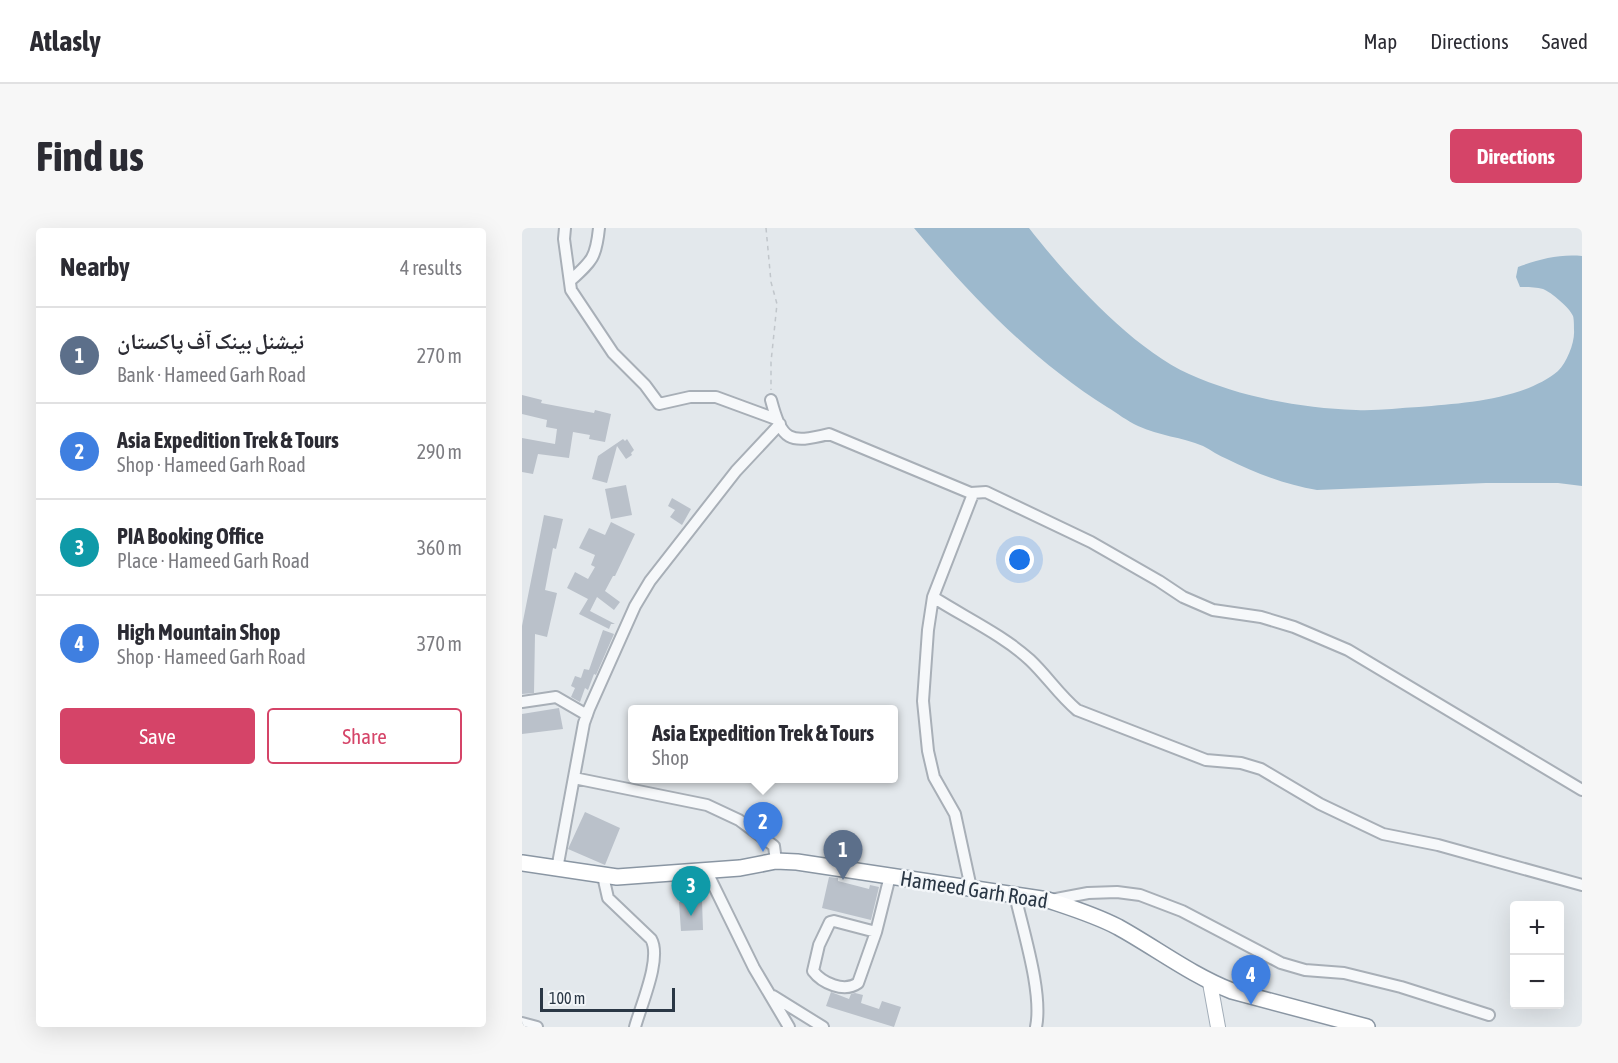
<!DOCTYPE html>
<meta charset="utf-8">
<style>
:root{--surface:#fff;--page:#f7f7f7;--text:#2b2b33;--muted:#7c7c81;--line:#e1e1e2;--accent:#d54468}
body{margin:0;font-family:"Asap Condensed","Noto Naskh Arabic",sans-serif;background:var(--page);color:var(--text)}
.controls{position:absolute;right:18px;bottom:18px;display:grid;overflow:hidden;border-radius:6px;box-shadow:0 6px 24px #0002}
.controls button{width:54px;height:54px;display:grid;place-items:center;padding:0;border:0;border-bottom:2px solid var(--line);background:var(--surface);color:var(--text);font:30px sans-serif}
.scale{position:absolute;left:18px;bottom:15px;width:135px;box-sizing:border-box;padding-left:6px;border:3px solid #2a3745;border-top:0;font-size:16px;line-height:21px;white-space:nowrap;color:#2a3745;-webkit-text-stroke:4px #f3f6f9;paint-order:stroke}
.you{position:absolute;left:498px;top:332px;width:21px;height:21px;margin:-15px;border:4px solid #fff;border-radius:50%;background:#1a73e8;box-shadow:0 0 0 9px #1a73e833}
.badge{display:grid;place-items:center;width:39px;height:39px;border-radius:50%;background:var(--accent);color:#fff;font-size:20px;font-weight:700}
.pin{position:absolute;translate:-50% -50px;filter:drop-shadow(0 2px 3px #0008)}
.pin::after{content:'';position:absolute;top:32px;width:21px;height:18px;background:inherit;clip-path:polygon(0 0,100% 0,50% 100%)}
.popup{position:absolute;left:106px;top:477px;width:270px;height:78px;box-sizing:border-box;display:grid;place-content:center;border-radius:6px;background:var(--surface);filter:drop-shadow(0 2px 4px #0005);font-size:20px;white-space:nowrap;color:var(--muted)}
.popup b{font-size:22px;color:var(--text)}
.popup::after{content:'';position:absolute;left:50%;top:100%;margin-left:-12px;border:12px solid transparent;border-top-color:var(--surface)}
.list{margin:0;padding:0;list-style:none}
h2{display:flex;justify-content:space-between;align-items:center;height:78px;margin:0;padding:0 24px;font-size:26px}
h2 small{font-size:20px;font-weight:400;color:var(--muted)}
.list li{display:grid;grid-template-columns:39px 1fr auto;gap:18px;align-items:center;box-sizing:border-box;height:96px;padding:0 24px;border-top:2px solid var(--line)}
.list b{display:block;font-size:22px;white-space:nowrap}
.list p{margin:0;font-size:20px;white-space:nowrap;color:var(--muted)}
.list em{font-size:20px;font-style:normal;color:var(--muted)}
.actions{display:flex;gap:12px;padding:18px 24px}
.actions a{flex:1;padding:14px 0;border:2px solid var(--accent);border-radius:6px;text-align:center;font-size:21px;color:var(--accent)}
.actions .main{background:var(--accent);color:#fff}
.map{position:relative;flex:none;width:1060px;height:799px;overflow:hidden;border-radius:6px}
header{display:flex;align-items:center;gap:36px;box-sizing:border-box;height:84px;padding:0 30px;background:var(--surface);border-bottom:2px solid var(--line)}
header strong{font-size:28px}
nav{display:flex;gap:33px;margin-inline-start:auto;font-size:21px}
.intro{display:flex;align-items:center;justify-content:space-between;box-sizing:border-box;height:144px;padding:0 36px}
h1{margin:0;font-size:42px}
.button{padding:15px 27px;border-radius:6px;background:var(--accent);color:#fff;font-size:21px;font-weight:700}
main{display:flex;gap:36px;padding:0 36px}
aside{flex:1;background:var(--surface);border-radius:6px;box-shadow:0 6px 24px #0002}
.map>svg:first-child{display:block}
.water{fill:#9db9cd}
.building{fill:#bac1ca}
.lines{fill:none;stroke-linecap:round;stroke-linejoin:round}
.minor-casing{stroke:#a8afb7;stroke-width:14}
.major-casing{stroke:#a2adb8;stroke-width:16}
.highway-casing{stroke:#8a96a3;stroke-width:18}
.path{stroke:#c1c6cb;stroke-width:1.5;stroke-dasharray:4.5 4.5;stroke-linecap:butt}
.minor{stroke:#f6f8fa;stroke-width:10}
.major{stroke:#fff;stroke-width:14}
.highway{stroke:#fff;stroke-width:15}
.labels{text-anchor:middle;stroke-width:5;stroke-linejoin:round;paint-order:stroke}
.street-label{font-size:21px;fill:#2a3745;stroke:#f3f6f9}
</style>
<header>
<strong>Atlasly</strong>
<nav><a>Map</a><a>Directions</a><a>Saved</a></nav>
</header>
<div class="intro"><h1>Find us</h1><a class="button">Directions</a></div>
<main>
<aside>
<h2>Nearby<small>4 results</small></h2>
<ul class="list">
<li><span class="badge" style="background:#5c6f8a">1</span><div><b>نیشنل بینک آف پاکستان</b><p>Bank · Hameed Garh Road</p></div><em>270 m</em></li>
<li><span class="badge" style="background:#3f7fe0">2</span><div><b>Asia Expedition Trek &amp; Tours</b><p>Shop · Hameed Garh Road</p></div><em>290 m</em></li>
<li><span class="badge" style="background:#0f9aa8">3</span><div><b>PIA Booking Office</b><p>Place · Hameed Garh Road</p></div><em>360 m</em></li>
<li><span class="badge" style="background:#3f7fe0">4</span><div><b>High Mountain Shop</b><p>Shop · Hameed Garh Road</p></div><em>370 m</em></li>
</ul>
<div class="actions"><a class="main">Save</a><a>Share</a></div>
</aside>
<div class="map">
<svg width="1060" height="799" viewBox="0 0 1060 799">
<rect width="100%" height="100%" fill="#e3e8ec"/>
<path class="water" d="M 392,0 L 507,0 C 545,49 611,121 667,146 C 718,169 778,180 834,182 C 855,183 876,180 897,179 C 941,175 1001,172 1036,143 C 1045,134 1053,114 1052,102 C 1052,98 1052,91 1051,88 C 1048,80 1029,64 1021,61 C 1014,59 1005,59 998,59 L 994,49 L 996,39 C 1018,31 1037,26 1060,28 L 1060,258 L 1036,255 L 964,255 L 795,262 C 764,257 733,245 705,231 C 697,228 689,222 681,218 C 660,209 637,208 616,198 C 605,193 595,185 585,179 C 511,133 448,67 392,0 Z"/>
<path class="building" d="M 0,167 L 20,172 L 19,175 L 72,185 L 73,182 L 89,186 L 83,214 L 67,211 L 68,207 L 51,204 L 47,230 L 16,226 L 11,246 L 0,244 L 0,210 L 33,216 L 35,201 L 24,199 L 25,192 L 0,186 Z
M 101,211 L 103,213 L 105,211 L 112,222 L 109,225 L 110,227 L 104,231 L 95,218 L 85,255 L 70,251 L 76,228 Z
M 104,257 L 110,287 L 89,291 L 83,261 Z
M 150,270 L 169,281 L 160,297 L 148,289 L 153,282 L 146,278 Z
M 22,287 L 41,291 L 34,321 L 31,320 L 23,362 L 35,365 L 25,409 L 13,406 L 12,465 L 0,466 L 0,398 Z
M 89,294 L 113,306 L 93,348 L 91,348 L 83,363 L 98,374 L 92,382 L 75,369 L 68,383 L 93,396 L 89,396 L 87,401 L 57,386 L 66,371 L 45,360 L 53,344 L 66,351 L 73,339 L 69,337 L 73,327 L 57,320 L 67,300 L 83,307 Z
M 81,402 L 92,406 L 74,447 L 72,446 L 66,462 L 63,460 L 58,474 L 49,469 L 53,460 L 49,458 L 53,448 L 59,450 L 62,441 L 67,442 Z
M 37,480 L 41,501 L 0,506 L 0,486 Z
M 250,582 L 251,594 L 238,595 L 237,583 Z
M 63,584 L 98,600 L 83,637 L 46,621 Z
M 307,649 L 316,650 L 316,653 L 347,661 L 348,657 L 357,659 L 349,692 L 300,680 Z
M 180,673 L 181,702 L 159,703 L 157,674 Z
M 309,764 L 327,771 L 329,766 L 333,765 L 341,767 L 339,775 L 357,781 L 360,773 L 379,779 L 372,799 L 304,778 Z"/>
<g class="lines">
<g class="minor-casing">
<path id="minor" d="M 43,0 L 42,11 L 49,62 L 91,125 L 123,157 L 137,176 L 168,169 L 194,169 L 254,191
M 48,53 C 70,33 74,30 77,0
M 249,172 C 260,213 267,216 307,206 L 451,266 L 411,369 L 406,402 L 401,473 L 406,523 L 412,549 L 433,586 L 449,660
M 449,265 L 464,264 L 569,314 L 637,353 L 661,369 L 691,382 L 739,389 L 772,399 L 826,422 L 1060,562
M 411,369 C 442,389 481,407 508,432 C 525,448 537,467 555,482 L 684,532 L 719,535 L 739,541 L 798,576 L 861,606 L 916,617 L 1060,657
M 0,474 L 34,469 L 65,487
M 52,550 L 185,577 L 217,592 L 252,618 L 254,633
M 35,641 L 62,495 L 67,481 L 113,378 L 128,353 L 214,243 L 258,196
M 184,642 L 232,740 L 267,799
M 81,648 L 86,670 L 129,711 C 140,730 119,777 113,799
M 493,667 C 501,703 521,765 514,799
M 529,672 L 566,665 L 595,664 L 618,667 L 660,683 L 759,735 L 783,742 L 822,745 L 879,759 L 967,787
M 354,704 L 312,693 L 308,694 L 297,717 L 291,743 C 300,755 322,765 336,755 L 354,704 L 368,648
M 251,768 L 301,799
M 0,795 L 15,799"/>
</g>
<g class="major-casing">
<path id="major" d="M 688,755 L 696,799"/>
</g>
<g class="highway-casing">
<path id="highway" d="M 0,635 L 95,649 L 218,640 L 254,633 L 275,634 L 526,672 C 550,680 573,687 596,699 C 634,720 669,747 710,763 L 845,799"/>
</g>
<path class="path" d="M 244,0 L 249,54 L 255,76 L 249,134 L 249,162"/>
<use href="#minor" class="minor"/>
<use href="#major" class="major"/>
<use href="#highway" class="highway"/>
</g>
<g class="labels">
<g class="street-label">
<text transform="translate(452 662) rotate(9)" y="7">Hameed Garh Road</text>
</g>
</g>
</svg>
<div class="controls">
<button>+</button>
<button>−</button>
</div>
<div class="scale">100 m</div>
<div class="you"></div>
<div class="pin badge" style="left:321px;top:652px;background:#5c6f8a">1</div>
<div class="pin badge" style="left:241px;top:624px;background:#3f7fe0">2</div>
<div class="popup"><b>Asia Expedition Trek &amp; Tours</b>Shop</div>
<div class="pin badge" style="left:169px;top:688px;background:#0f9aa8">3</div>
<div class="pin badge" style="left:729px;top:777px;background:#3f7fe0">4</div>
</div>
</main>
